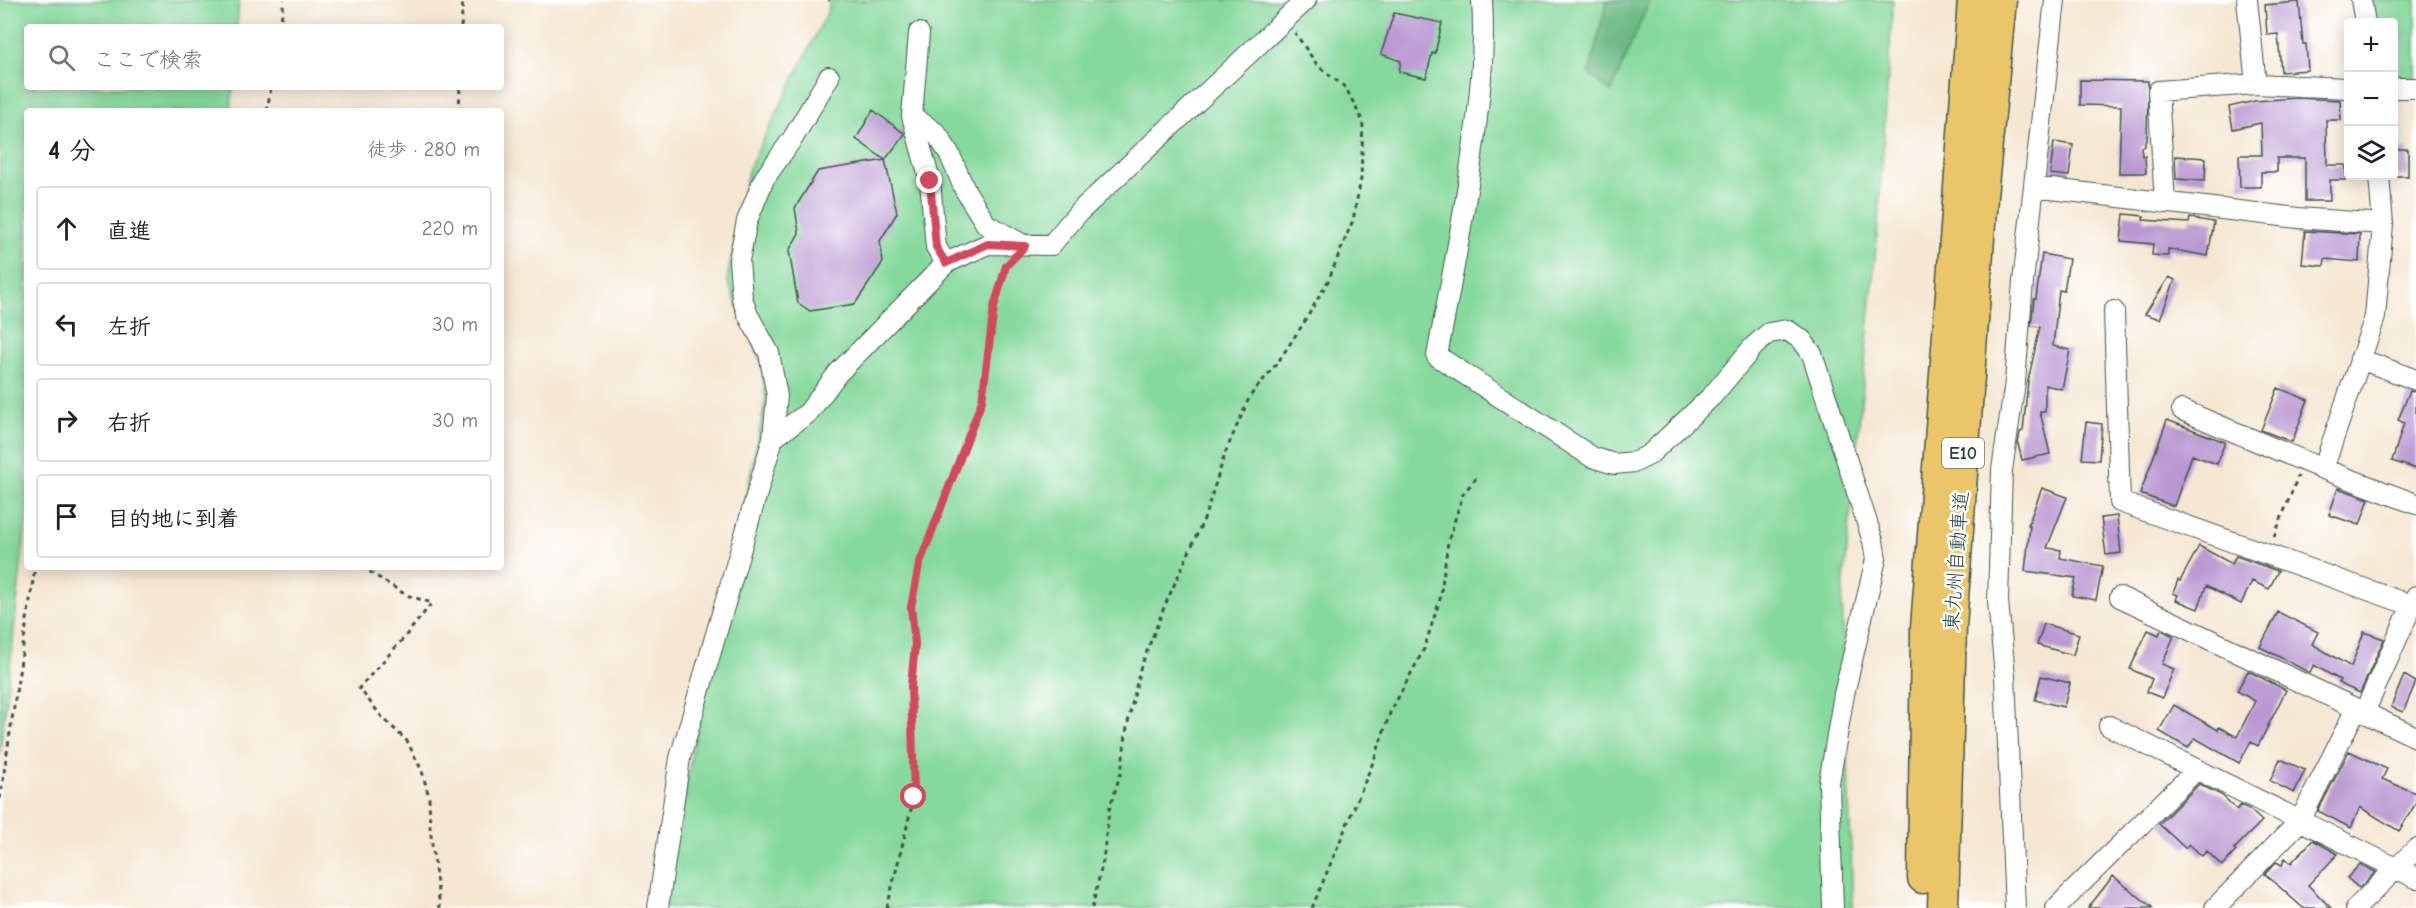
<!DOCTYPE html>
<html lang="ja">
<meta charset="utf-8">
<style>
:root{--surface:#fff;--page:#f6f6f6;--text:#202124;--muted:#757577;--line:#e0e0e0}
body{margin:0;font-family:"Comic Neue","Klee One",sans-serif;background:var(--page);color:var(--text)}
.controls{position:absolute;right:18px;top:18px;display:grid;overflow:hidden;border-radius:6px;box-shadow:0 3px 15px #0003}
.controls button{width:54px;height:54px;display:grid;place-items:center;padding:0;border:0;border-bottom:2px solid var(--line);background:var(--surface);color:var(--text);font:30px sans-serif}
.stop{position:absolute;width:18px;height:18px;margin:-14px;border:4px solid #d1495b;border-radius:50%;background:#fff}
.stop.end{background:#d1495b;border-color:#fff;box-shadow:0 2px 6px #0008}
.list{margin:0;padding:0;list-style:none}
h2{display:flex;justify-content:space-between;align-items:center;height:78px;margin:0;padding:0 24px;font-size:26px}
h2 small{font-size:20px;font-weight:400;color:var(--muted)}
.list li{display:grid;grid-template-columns:39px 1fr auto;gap:18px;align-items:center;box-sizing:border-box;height:84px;margin:0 12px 12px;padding:0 12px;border:2px solid var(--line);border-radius:6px}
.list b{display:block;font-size:22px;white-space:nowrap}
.list em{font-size:20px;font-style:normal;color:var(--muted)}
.icon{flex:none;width:33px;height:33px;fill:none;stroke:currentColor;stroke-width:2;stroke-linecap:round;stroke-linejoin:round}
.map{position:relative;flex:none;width:2416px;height:908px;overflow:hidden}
.search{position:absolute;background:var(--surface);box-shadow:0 3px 15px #0003;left:24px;top:24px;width:480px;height:66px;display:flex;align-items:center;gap:15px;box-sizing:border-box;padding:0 21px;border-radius:6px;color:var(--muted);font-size:22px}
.panel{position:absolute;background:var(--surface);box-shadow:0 3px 15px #0003;left:24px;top:108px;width:480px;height:462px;border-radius:6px}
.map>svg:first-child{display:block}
.green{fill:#85d99b;stroke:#528b68;stroke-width:1.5}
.forest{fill:#6cb983;stroke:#467b5c;stroke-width:1.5}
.building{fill:#ba99d2}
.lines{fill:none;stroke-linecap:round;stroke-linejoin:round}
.minor-casing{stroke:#3f564c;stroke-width:22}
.highway-casing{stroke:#3f564c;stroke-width:33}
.path{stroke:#3f564c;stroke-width:3;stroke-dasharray:4.5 4.5;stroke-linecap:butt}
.minor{stroke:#fff;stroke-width:20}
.highway{stroke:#ebc669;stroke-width:30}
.route{stroke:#d1495b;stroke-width:8}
.labels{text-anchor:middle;stroke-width:5;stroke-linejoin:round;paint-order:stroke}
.shield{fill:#fff;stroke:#627771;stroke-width:1.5}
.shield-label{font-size:18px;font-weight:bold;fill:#1f3d34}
.street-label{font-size:20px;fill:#1f3d34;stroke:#fff}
</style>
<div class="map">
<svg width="2416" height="908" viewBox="0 0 2416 908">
<rect width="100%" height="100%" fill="#fff"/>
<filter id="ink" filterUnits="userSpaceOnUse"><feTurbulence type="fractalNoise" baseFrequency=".0167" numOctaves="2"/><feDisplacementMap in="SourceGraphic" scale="12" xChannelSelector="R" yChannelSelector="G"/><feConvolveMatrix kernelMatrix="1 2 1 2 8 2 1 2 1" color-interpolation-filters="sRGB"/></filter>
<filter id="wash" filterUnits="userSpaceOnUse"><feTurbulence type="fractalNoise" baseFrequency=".008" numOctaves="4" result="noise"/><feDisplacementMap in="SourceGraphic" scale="24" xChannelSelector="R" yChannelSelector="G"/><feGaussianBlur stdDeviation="1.35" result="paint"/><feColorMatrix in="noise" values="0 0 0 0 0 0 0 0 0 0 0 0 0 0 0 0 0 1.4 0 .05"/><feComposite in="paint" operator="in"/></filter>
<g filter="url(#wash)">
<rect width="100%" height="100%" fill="#f5e7d1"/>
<path class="green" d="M 0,0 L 239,0 L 237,27 L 27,27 L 27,87 L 233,87 L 231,111 L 27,111 L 27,514 L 0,755 Z
M 830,0 L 1893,0 L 1877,236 L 1842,602 L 1853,908 L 664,908 L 692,753 L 766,399 L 762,365 L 727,280 L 748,170 L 828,11 Z
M 2372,0 L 2416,0 L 2416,79 L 2394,79 L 2394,22 L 2374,22 Z"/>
<path class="forest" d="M 1607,0 L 1650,0 L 1611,92 L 1589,74 Z"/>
<g id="blocks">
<path class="building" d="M 2299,2 L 2303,44 L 2306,44 L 2308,70 L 2281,72 L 2278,34 L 2267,35 L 2265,5 Z
M 1394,13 L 1442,23 L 1435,54 L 1432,53 L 1426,78 L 1399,72 L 1401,61 L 1381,54 Z
M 2080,80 L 2148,81 L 2147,141 L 2145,141 L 2145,146 L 2141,147 L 2142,156 L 2145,156 L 2146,173 L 2119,173 L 2121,106 L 2080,105 Z
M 2296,98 L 2340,100 L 2341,120 L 2326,120 L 2327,165 L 2346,165 L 2346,180 L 2330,180 L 2330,201 L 2305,201 L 2305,158 L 2277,158 L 2277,172 L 2261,172 L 2261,187 L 2240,187 L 2239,155 L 2262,155 L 2261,123 L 2233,129 L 2229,107 L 2255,101 Z
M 873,110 L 905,134 L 885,160 L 897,213 L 880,241 L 883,262 L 855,304 L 810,311 L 798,303 L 789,251 L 799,233 L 795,208 L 818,171 L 885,160 L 856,139 Z
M 2054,142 L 2073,145 L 2069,176 L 2050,174 Z
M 2394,149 L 2408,149 L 2408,176 L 2394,176 Z
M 2175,156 L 2206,158 L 2205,181 L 2176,179 Z
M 2124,214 L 2144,216 L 2143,220 L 2189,223 L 2190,218 L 2214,222 L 2208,256 L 2168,249 L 2168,256 L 2152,255 L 2153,244 L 2121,241 Z
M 2305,231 L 2360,234 L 2359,262 L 2325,259 L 2324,266 L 2302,264 Z
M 2042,254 L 2069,259 L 2064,291 L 2059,290 L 2053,346 L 2070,350 L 2062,389 L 2045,385 L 2045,412 L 2040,412 L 2050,454 L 2022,460 L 2018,444 L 2020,432 L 2023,431 L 2028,381 L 2040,327 L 2031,326 L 2034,299 L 2036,299 Z
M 2169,277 L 2175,280 L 2160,319 L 2145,314 Z
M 2278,388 L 2308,400 L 2292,442 L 2261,430 Z
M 2410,391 L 2416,392 L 2416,469 L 2392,461 L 2404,423 L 2398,420 Z
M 2167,420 L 2225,442 L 2217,464 L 2192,455 L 2174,506 L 2140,494 Z
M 2086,422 L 2102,424 L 2099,460 L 2082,459 Z
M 2042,488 L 2067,497 L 2047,548 L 2061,550 L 2060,558 L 2103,566 L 2096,600 L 2072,596 L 2076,578 L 2025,571 L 2030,526 L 2028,525 Z
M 2338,488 L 2369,499 L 2360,525 L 2329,515 Z
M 2117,516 L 2121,553 L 2106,555 L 2101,518 Z
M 2199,546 L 2232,564 L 2236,556 L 2278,571 L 2269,589 L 2252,581 L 2241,604 L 2206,586 L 2198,609 L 2176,600 L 2178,595 L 2173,593 L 2178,580 L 2180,581 Z
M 2278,612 L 2318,632 L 2312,644 L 2351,667 L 2364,632 L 2384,639 L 2360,693 L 2338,683 L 2340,680 L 2314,665 L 2310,673 L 2260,647 Z
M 2044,624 L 2079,634 L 2073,655 L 2037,645 Z
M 2148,630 L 2159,635 L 2161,630 L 2174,636 L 2162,664 L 2174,669 L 2162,698 L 2147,692 L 2152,679 L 2130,669 Z
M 2248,671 L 2286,690 L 2258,746 L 2251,742 L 2239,763 L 2195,738 L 2188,748 L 2159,731 L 2174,705 L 2218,730 L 2219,727 L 2237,737 L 2255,701 L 2237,691 Z
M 2404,675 L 2416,682 L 2403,712 L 2391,707 Z
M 2041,676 L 2070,683 L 2064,707 L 2035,700 Z
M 2349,751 L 2387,769 L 2382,779 L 2416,793 L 2416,803 L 2399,831 L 2360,807 L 2351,828 L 2318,811 Z
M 2280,759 L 2305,770 L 2294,793 L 2270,781 Z
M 2199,784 L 2223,796 L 2237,810 L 2241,805 L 2249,809 L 2262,821 L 2234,849 L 2236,851 L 2222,866 L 2207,851 L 2202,856 L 2189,844 L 2185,848 L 2159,824 Z
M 2313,840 L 2338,854 L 2308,885 L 2331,908 L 2303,908 L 2265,874 L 2276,862 L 2282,865 L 2285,858 L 2291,863 Z
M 2360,864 L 2376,872 L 2359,888 L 2347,878 Z
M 2113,876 L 2153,908 L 2088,908 Z"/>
</g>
</g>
<g filter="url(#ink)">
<use href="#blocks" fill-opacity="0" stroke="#3f564c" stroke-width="1.5"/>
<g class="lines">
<g class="minor-casing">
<path id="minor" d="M 1482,0 C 1485,44 1481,89 1475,133 C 1466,208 1451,282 1437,356 L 1592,457 L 1614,464 L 1635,462 L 1649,455 L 1712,396 L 1754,346 L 1769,333 L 1787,330 L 1802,340 L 1812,354 L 1873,541 L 1876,559 L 1844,694 L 1829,783 L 1833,908
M 2247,0 L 2256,84
M 2361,0 L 2365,22
M 919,33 L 912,116 L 930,181 L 936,247 L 946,263
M 2394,88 L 2416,88
M 912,116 L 936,133 L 949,153 L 965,190 L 986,224 L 1020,243
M 2034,187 L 2298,218 L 2383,224
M 2165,203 L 2158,91 L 2256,84 L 2348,88
M 2114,311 L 2120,502 L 2416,607
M 2360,359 L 2416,380
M 2182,410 L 2323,469 L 2416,504
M 773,438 L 808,413 L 838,373 L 946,263 L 988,244 L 1051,245 L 1079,212 L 1306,0
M 2323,469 L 2375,317 L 2383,224 L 2379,176
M 2120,597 L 2416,737
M 2364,713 L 2416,596
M 2109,726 L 2416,878
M 658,908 L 680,758 L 773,438 L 777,396 L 769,353 L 748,315 L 742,298 L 739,260 L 747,221 L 764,179 L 793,138 L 829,77
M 2015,908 L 2005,676 L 1998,601 L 2002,470 L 2015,382 L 2023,282 L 2055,0
M 2056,908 L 2196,770
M 2215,908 L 2300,821 L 2356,709
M 2356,908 L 2416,849"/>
</g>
<g class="highway-casing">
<path id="highway" d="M 1923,878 L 1926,628 L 1973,0
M 1943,908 L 1951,627 L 1982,196 L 2001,0"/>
</g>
<path class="path" d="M 829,0 L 830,1
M 280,27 L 284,0
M 461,27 L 463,0
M 267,111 L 271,87
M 459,111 L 460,87
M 2274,537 L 2298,476
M 362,567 L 406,595 L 432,603 L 403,639 L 359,688 L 382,717 L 407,741 L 422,771 L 429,797 L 430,827 L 440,908
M 0,799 L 35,567
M 887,908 L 914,797 L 911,686 L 915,644 L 911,607 L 919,565 L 983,401 L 994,307 L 1006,266 L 1009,263
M 1092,908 L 1103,861 L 1109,810 L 1121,772 L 1127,727 L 1140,669 L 1165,605 L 1204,519 L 1226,451 L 1250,396 L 1278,362 L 1305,321 L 1328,281 L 1353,220 L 1361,179 L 1363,122 L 1346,88 L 1318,66 L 1295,33
M 1312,908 L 1376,755 L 1390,713 L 1424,649 L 1440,599 L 1448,542 L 1463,494 L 1477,477"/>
<use href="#minor" class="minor"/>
<use href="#highway" class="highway"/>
</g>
</g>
<g class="lines" filter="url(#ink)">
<path class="route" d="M 914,797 L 911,686 L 915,644 L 911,607 L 919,565 L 982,401 L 994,307 L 1006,266 L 1025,246 L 988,244 L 946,263 L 936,247 L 930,181"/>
</g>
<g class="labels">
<rect class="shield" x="1942" y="438" width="42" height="30" rx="4.5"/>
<g class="shield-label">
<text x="1963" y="459">E10</text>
</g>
<g class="street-label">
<text transform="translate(1956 561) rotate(-86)" y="7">東九州自動車道</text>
</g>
</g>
</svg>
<div class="controls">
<button>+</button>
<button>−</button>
<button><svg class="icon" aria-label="layers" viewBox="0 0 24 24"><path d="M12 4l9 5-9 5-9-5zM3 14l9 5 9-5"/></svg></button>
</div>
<div class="stop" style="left:914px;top:797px"></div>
<div class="stop end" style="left:930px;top:181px"></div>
<div class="search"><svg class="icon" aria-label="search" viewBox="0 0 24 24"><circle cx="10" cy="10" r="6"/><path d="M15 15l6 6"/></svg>ここで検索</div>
<section class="panel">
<h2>4 分<small>徒歩 · 280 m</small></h2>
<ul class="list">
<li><svg class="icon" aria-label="ahead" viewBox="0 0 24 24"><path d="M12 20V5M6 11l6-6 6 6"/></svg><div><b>直進</b></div><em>220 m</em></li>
<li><svg class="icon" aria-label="left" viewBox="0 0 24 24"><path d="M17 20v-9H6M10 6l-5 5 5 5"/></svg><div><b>左折</b></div><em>30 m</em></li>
<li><svg class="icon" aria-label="right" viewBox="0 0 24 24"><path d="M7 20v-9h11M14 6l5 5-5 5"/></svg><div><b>右折</b></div><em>30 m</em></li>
<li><svg class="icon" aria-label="arrive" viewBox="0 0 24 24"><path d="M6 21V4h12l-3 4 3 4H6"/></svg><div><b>目的地に到着</b></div></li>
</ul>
</section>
</div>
